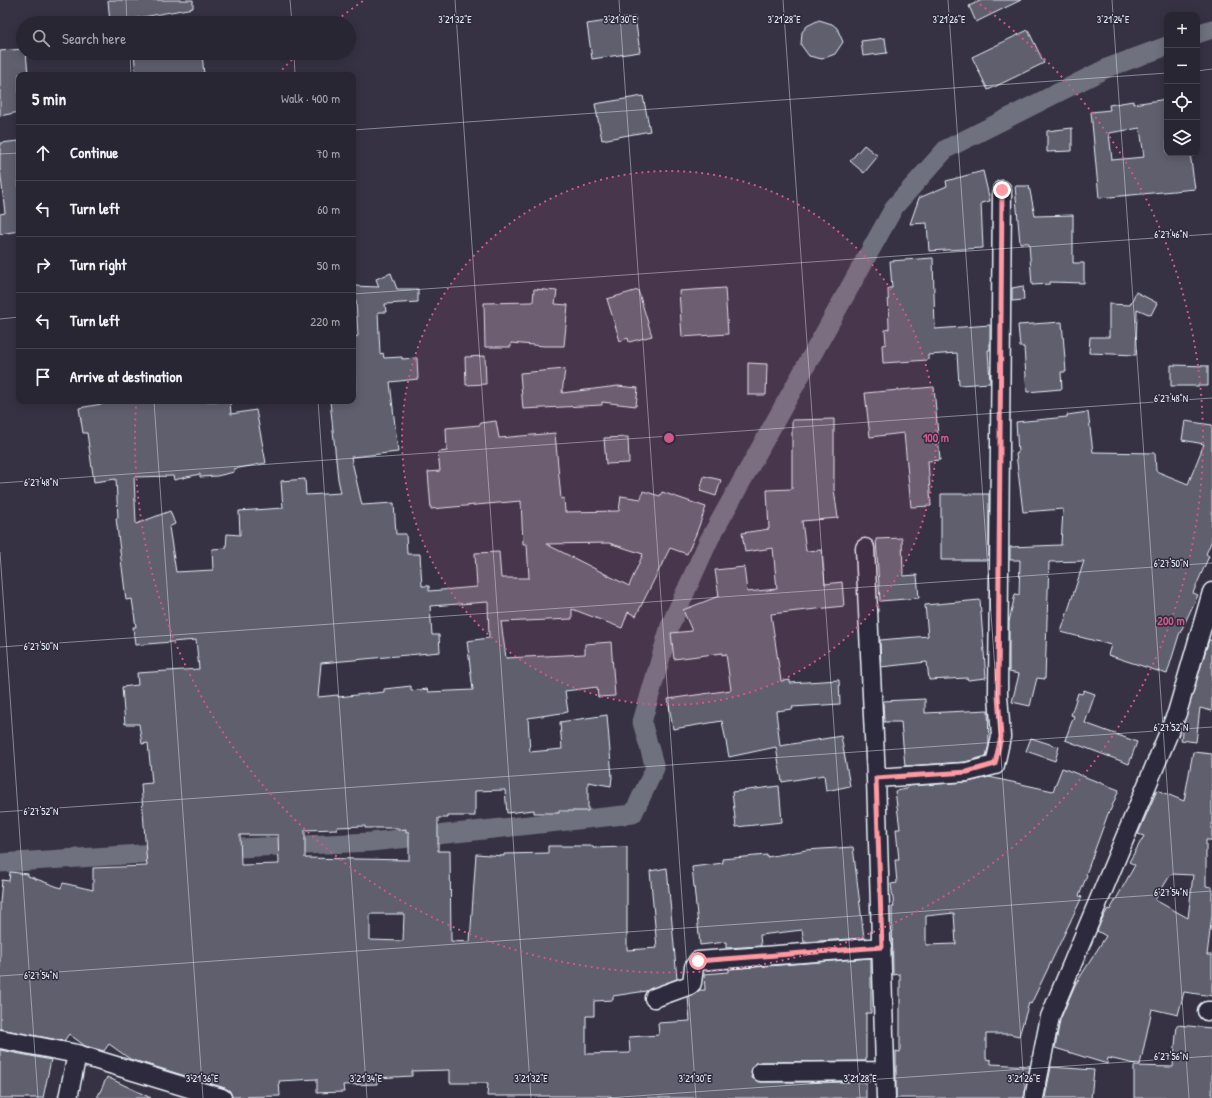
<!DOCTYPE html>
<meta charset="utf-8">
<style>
:root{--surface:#282633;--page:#34323f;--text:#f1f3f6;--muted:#a5a5ac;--line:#44434e}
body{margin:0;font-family:"Patrick Hand",sans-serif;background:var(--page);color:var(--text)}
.controls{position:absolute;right:12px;top:12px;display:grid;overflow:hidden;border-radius:8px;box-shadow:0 2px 10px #0003}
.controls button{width:36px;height:36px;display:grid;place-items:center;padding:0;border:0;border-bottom:1px solid var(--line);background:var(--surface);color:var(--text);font:20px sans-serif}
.stop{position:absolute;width:12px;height:12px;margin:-9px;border:3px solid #ff9aa2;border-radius:50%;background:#fff}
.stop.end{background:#ff9aa2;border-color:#fff;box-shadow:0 1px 4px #0008}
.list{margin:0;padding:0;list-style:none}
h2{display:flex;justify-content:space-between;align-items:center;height:52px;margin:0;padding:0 16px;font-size:17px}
h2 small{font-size:13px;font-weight:400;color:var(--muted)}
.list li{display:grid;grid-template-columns:26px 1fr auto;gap:12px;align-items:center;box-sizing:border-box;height:56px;padding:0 16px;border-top:1px solid var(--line)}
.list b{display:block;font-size:15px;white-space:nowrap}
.list em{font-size:13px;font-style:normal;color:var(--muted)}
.icon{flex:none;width:22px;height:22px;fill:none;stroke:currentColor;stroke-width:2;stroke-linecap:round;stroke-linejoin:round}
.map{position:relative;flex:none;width:1212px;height:1098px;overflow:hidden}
.search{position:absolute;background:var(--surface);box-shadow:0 2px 10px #0003;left:16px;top:16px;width:340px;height:44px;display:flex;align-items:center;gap:10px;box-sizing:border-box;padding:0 14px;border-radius:22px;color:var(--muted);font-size:15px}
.panel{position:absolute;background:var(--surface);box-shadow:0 2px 10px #0003;left:16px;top:72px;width:340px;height:332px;border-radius:8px}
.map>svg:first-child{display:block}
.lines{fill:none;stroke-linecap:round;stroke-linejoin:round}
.canal{stroke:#70717f;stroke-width:19}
.building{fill:#605e6e;stroke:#e8f1f8;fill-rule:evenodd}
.minor-casing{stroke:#e8f1f8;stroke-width:21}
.minor{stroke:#2f2a3d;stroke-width:18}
.route{stroke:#ff9aa2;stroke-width:5}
.ticks{fill:none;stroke:#e8f1f8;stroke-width:1;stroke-opacity:0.45}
.ring{fill:none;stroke:#cd598a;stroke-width:2;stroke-dasharray:2 4}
.ticks-label{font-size:10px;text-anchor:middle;fill:#e8f1f8;stroke:#2f2a3d;stroke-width:3;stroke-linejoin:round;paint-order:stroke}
.centre{fill:#cd598a;stroke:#2f2a3d;stroke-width:2}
.ring-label{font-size:12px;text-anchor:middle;font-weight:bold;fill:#cd598a;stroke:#2f2a3d;stroke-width:3;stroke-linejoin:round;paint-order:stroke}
</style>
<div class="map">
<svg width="1212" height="1098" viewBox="0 0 1212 1098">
<rect width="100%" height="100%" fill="#363244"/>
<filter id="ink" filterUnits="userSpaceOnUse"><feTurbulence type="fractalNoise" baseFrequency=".025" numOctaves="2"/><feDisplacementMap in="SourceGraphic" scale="8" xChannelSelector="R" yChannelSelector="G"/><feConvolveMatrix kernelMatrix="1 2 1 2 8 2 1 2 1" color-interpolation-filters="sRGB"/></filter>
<g filter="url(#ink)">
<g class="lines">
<path class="canal" d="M 1197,34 L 1212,29
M 215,849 L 371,842 L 633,814 L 655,768 L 642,722 L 670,626 L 709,540 L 895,206 L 946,149 L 1107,68 L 1167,46
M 0,863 L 172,852"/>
</g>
<path class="building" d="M 108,0 L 193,0 L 193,8 L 110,23 Z
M 982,0 L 1021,0 L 976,22 L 969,6 Z
M 635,17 L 640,52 L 592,59 L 587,24 Z
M 819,20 L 832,24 L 837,28 L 843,42 L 835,54 L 822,59 L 809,56 L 801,45 L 802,32 L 807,26 Z
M 1028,30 L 1044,63 L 988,90 L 972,57 Z
M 885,38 L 887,53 L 863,56 L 861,41 Z
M 23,49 L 23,53 L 26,53 L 28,73 L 19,74 L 19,112 L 0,116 L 0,51 Z
M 134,53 L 202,53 L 204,75 L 136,75 Z
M 643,96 L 650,131 L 602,140 L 595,104 Z
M 1167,99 L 1167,153 L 1190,153 L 1195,189 L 1099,198 L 1091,112 L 1110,110 L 1109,105 L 1133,101 L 1133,104 ZM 1140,128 L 1144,157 L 1112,160 L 1109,133 Z
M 1072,128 L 1072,151 L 1047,152 L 1047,131 Z
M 19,141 L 19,231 L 0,234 L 0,214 L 5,213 L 0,168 L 0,143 Z
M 864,145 L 878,156 L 864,173 L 850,161 Z
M 983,171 L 990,201 L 981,203 L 983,248 L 929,251 L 927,223 L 910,224 L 919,198 L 947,186 L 946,181 Z
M 1015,186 L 1029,186 L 1035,216 L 1073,215 L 1073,263 L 1084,263 L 1084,283 L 1050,282 L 1050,284 L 1032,285 L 1029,243 L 1020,243 Z
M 933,258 L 935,329 L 990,325 L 990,350 L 988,350 L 990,383 L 959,385 L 957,353 L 928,355 L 928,360 L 883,363 L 882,345 L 886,344 L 885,330 L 889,329 L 888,288 L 892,288 L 890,261 Z
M 391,273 L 397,289 L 418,289 L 418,302 L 385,304 L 386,312 L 378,312 L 380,354 L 383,353 L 384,358 L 402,357 L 402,359 L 417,358 L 418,379 L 390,382 L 398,452 L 351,457 L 362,505 L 394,503 L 396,534 L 406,534 L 407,554 L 420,554 L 422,586 L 429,586 L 429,591 L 477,587 L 475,553 L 499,552 L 501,578 L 529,578 L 527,544 L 523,544 L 521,501 L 431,509 L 428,472 L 440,471 L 438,452 L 447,451 L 446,428 L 480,425 L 480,423 L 496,421 L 499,438 L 555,433 L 561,499 L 564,498 L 565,512 L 619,511 L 621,496 L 641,499 L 643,491 L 660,496 L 662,492 L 706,507 L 696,534 L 687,554 L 670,548 L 636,616 L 628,612 L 622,628 L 572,609 L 572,619 L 501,622 L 506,658 L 585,654 L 585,644 L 611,642 L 615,696 L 598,697 L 597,687 L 565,691 L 568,712 L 528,718 L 530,752 L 562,749 L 560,722 L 607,715 L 612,777 L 611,786 L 588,782 L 588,811 L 559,811 L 559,813 L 534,813 L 534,810 L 507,813 L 505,790 L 475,791 L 475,816 L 448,816 L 448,818 L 438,818 L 438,851 L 450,851 L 451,941 L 470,942 L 476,854 L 504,856 L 504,854 L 548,853 L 548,846 L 593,846 L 593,848 L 627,847 L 627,950 L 657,948 L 650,871 L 667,868 L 677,979 L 646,991 L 613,996 L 613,1000 L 594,1001 L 594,1016 L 586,1016 L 586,1054 L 630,1053 L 629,1037 L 659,1035 L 658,1023 L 690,1021 L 688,997 L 700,990 L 705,990 L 704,974 L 729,972 L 729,969 L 871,958 L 871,1013 L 866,1013 L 866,1061 L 761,1062 L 755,1063 L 751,1072 L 752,1078 L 761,1082 L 866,1082 L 866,1098 L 611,1098 L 611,1096 L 487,1096 L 488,1083 L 450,1083 L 450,1070 L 412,1071 L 412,1076 L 377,1078 L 377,1084 L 343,1085 L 344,1092 L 317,1093 L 317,1079 L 279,1081 L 280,1096 L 232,1097 L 230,1091 L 225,1088 L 130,1059 L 109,1044 L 104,1051 L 85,1046 L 69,1034 L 64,1041 L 0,1029 L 0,903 L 2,880 L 9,881 L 10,872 L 28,874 L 28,876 L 61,888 L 63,883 L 93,890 L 93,868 L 147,866 L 141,784 L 152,783 L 148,743 L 142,744 L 139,724 L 125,724 L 122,687 L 138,685 L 137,673 L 199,669 L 196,640 L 135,645 L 133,627 L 136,627 L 132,599 L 126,600 L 116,518 L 118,518 L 116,479 L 94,482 L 87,433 L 83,433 L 79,408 L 118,401 L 230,401 L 231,414 L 256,410 L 266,463 L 234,469 L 234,472 L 217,476 L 200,477 L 200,474 L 174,480 L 173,476 L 134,477 L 136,524 L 170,511 L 175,524 L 169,527 L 176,572 L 213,570 L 212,549 L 226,548 L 227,534 L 240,535 L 239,511 L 283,508 L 281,481 L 305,479 L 306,495 L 341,493 L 338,479 L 330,401 L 353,401 L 353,391 L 355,391 L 354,337 L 358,336 L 356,300 L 353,300 L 353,286 L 379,287 L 376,279 ZM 609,543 L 643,554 L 629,586 L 546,544 ZM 488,602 L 489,638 L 467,641 L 473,690 L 428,692 L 427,689 L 411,691 L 411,686 L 384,689 L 384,692 L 338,697 L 338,695 L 318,697 L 321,663 L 440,652 L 439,635 L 432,635 L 430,606 ZM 365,826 L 365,828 L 398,828 L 398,830 L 406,829 L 406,832 L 409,832 L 409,860 L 305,858 L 305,830 L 337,829 L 337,827 ZM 240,835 L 278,835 L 279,864 L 241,865 ZM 370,914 L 404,914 L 403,941 L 370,940 Z
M 1023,286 L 1024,300 L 1012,301 L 1012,288 Z
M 725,288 L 728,334 L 682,337 L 679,291 Z
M 534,289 L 557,291 L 555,304 L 568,305 L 564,346 L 544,346 L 511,343 L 511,347 L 485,347 L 484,303 L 533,302 Z
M 638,290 L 652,336 L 629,342 L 628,338 L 620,341 L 607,299 Z
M 1136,292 L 1157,303 L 1151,315 L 1137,309 L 1136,355 L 1089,353 L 1090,337 L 1109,337 L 1109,304 L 1130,305 Z
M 1062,322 L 1066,372 L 1061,372 L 1062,389 L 1027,392 L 1024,347 L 1020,347 L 1018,325 Z
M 485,356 L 486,384 L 466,385 L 465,357 Z
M 748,363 L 767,364 L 766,395 L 748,395 Z
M 1171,365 L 1208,366 L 1208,386 L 1171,386 Z
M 565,369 L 562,393 L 618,386 L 638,388 L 636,406 L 602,402 L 602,405 L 523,409 L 520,373 Z
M 934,387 L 940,460 L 928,461 L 931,506 L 911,507 L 904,433 L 870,437 L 865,393 Z
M 1088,412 L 1093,452 L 1155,453 L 1156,471 L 1188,484 L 1204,444 L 1182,440 L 1185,421 L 1212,425 L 1212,540 L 1206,554 L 1209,556 L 1193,593 L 1198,595 L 1179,635 L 1167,674 L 1108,655 L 1111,645 L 1061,632 L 1084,561 L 1049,562 L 1045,679 L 1037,678 L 1030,706 L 1012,702 L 1019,674 L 1009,672 L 1009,622 L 1015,594 L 1019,595 L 1020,560 L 1010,560 L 1010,547 L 1061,545 L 1063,509 L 1023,512 L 1016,454 L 1018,453 L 1016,422 L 1067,417 L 1067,415 Z
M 834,419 L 834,489 L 838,518 L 802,521 L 806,551 L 822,550 L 825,584 L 842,582 L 844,606 L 771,614 L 781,681 L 790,680 L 790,683 L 839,680 L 840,704 L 792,707 L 793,709 L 776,711 L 780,746 L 841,736 L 850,786 L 826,791 L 824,775 L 782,782 L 776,747 L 729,757 L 722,721 L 673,729 L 668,699 L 731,690 L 726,654 L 722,655 L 722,653 L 674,659 L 671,633 L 692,631 L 683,610 L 719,596 L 715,570 L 744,567 L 747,592 L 777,589 L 773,548 L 745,552 L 742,533 L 769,529 L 767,490 L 792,489 L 792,420 Z
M 628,437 L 629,463 L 606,464 L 604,438 Z
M 704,476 L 721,480 L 716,496 L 700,491 Z
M 941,494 L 989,494 L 989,560 L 941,560 Z
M 902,538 L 903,576 L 917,575 L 919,598 L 880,601 L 876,539 Z
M 980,600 L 986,678 L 968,680 L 967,678 L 929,680 L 927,662 L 881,667 L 880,640 L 928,636 L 925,605 Z
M 1209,640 L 1212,640 L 1212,711 L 1200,708 L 1196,742 L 1181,740 L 1183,725 Z
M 1084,690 L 1095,694 L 1085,723 L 1137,742 L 1129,764 L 1065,740 L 1074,716 L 1071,715 L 1078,693 L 1082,694 Z
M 925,699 L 925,713 L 988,710 L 989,744 L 986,756 L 965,762 L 905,766 L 901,722 L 884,722 L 883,701 Z
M 1031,738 L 1059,747 L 1055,761 L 1026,751 Z
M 1193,752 L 1212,754 L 1212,840 L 1206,840 L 1206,886 L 1212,887 L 1212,915 L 1207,955 L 1212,955 L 1212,996 L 1184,992 L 1178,1015 L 1152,1009 L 1140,1065 L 1108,1058 L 1107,1064 L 1055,1048 L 1060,1020 L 1075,985 L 1106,936 L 1097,931 L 1102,919 L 1108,909 L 1110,910 L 1135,865 L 1129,862 L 1144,836 L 1138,834 L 1157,790 L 1184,801 ZM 1171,874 L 1193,875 L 1188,918 L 1155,900 Z
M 1062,768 L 1119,790 L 1110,811 L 1109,811 L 1086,874 L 1087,875 L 1079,896 L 1082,897 L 1031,1004 L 1029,1003 L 1019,1036 L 1010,1034 L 986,1034 L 986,1059 L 991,1060 L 991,1064 L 1030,1066 L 1024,1098 L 896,1098 L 896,1051 L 900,1052 L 900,974 L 893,975 L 892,907 L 894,907 L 891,884 L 897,883 L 895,860 L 899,860 L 896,829 L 900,829 L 895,791 L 907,789 L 907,786 L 968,782 L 989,777 L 1053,791 ZM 954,913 L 956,944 L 926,945 L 926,916 Z
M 779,786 L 782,822 L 736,827 L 732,792 Z
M 853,847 L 864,938 L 804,942 L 802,930 L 760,935 L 761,946 L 726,948 L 726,942 L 700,945 L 692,867 L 723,863 L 722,859 L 767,855 L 767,857 L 806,850 Z
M 1177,1025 L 1212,1028 L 1212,1098 L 1134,1098 L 1134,1066 L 1173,1067 Z
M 0,1050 L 51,1060 L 43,1098 L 0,1098 Z
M 1051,1067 L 1094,1070 L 1091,1098 L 1045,1098 Z
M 107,1077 L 151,1098 L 97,1098 Z"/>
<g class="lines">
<g class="minor-casing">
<path id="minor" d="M 865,548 L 876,778 L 886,1098
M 876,778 L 967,772 L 995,765 L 1001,737 L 998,695 L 1002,190
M 654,998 L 690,985 L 692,983 L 694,967 L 698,961 L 882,947
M 1207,1011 L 1212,1011
M 0,1039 L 77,1054 L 222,1098
M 761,1072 L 885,1071
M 68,1098 L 77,1054
M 1034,1098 L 1050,1017 L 1177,713 L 1212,592"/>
</g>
<use href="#minor" class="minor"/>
</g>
</g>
<g class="lines" filter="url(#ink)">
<path class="route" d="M 698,961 L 882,947 L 876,778 L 967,772 L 995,764 L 1001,737 L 998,695 L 1002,190"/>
</g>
<path class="ticks" d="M 126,0 L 127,23M 290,0 L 292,23M 455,0 L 531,1098M 619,0 L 696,1098M 783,0 L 860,1098M 948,0 L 1025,1098M 1112,0 L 1189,1098M 130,53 L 131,75M 294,53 L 295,75M 1197,71 L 1212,69M 353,130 L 1167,73M 0,154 L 19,153M 353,294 L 1212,234M 0,319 L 19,317M 154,401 L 203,1098M 318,401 L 367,1098M 0,483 L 1212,398M 0,552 L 38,1098M 0,647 L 1212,563M 0,812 L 1212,727M 0,976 L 1212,891M 607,1098 L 1212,1056"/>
<circle cx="669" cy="438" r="267" fill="#cd598a" fill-opacity=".12"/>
<g class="ring">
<circle cx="669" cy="438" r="267"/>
<path d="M278 74A534 534 0 0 1 298 54M337 20A534 534 0 0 1 363 1M975 1A534 534 0 1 1 136 405"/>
</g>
<g class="ticks-label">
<text x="455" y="23">3°21'32"E</text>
<text x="620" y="23">3°21'30"E</text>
<text x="784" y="23">3°21'28"E</text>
<text x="949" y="23">3°21'26"E</text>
<text x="1113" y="23">3°21'24"E</text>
<text x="1171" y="238">6°27'46"N</text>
<text x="1171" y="402">6°27'48"N</text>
<text x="41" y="486">6°27'48"N</text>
<text x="1171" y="567">6°27'50"N</text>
<text x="41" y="650">6°27'50"N</text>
<text x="1171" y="731">6°27'52"N</text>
<text x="41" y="815">6°27'52"N</text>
<text x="1171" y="896">6°27'54"N</text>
<text x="41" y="979">6°27'54"N</text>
<text x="1171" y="1060">6°27'56"N</text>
<text x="202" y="1082">3°21'36"E</text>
<text x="366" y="1082">3°21'34"E</text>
<text x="531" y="1082">3°21'32"E</text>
<text x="695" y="1082">3°21'30"E</text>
<text x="860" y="1082">3°21'28"E</text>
<text x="1024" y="1082">3°21'26"E</text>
</g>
<circle cx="669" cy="438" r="6" class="centre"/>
<g class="ring-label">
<text x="936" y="442">100 m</text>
<text x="1171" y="625">200 m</text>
</g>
</svg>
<div class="controls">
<button>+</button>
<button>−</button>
<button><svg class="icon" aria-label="locate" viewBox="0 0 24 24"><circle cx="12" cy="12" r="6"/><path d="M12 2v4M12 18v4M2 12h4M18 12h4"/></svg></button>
<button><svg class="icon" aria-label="layers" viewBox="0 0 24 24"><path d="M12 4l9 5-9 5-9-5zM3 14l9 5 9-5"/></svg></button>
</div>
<div class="stop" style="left:698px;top:961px"></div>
<div class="stop end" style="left:1002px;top:190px"></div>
<div class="search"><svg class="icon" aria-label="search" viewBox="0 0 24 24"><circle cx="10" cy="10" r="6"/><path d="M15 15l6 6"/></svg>Search here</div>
<section class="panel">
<h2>5 min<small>Walk · 400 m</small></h2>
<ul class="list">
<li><svg class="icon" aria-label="ahead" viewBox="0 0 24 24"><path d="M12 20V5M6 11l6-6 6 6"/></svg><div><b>Continue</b></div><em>70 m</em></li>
<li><svg class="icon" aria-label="left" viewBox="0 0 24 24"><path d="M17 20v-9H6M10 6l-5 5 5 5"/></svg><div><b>Turn left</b></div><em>60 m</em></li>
<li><svg class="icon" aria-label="right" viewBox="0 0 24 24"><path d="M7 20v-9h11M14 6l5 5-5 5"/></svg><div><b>Turn right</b></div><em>50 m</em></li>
<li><svg class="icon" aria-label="left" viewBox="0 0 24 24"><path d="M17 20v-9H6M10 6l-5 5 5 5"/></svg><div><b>Turn left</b></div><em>220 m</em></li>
<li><svg class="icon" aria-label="arrive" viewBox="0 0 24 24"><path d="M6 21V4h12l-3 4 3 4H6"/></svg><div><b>Arrive at destination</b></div></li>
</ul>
</section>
</div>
